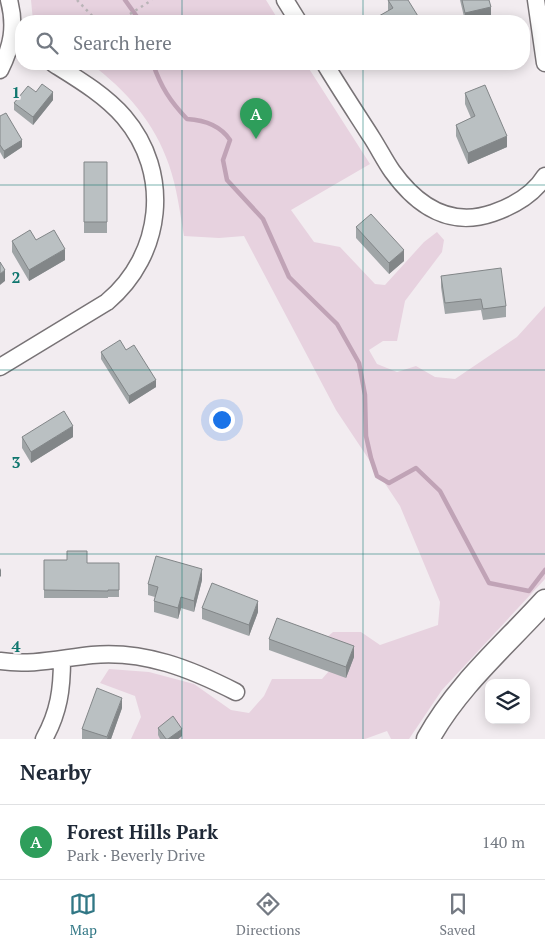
<!DOCTYPE html>
<meta charset="utf-8">
<style>
:root{--surface:#fff;--page:#f2f2f3;--text:#1f2937;--muted:#747a83;--line:#e0e1e3;--accent:#317785}
body{margin:0;font-family:"PT Serif",serif;background:var(--page);color:var(--text)}
.controls{position:absolute;right:15px;bottom:15px;display:grid;overflow:hidden;border-radius:10px;box-shadow:0 2px 12px #0003}
.controls button{width:45px;height:45px;display:grid;place-items:center;padding:0;border:0;border-bottom:1px solid var(--line);background:var(--surface);color:var(--text);font:25px sans-serif}
.you{position:absolute;left:221px;top:419px;width:18px;height:18px;margin:-12px;border:4px solid #fff;border-radius:50%;background:#1a73e8;box-shadow:0 0 0 8px #1a73e833}
.badge{display:grid;place-items:center;width:32px;height:32px;border-radius:50%;background:var(--accent);color:#fff;font-size:16px;font-weight:700}
.pin{position:absolute;translate:-50% -41px;filter:drop-shadow(0 1px 2px #0008)}
.pin::after{content:'';position:absolute;top:26px;width:18px;height:15px;background:inherit;clip-path:polygon(0 0,100% 0,50% 100%)}
.list{margin:0;padding:0;list-style:none}
h2{display:flex;justify-content:space-between;align-items:center;height:65px;margin:0;padding:0 20px;font-size:21px}
h2 small{font-size:16px;font-weight:400;color:var(--muted)}
.list li{display:grid;grid-template-columns:32px 1fr auto;gap:15px;align-items:center;box-sizing:border-box;height:75px;padding:0 20px;border-top:1px solid var(--line)}
.list b{display:block;font-size:19px;white-space:nowrap}
.list p{margin:0;font-size:16px;white-space:nowrap;color:var(--muted)}
.list em{font-size:16px;font-style:normal;color:var(--muted)}
.icon{flex:none;width:28px;height:28px;fill:none;stroke:currentColor;stroke-width:2;stroke-linecap:round;stroke-linejoin:round}
.map{position:relative;flex:none;width:545px;height:739px;overflow:hidden}
.search{position:absolute;background:var(--surface);box-shadow:0 2px 12px #0003;left:15px;right:15px;top:15px;height:55px;display:flex;align-items:center;gap:12px;box-sizing:border-box;padding:0 18px;border-radius:20px;color:var(--muted);font-size:19px}
.sheet{height:140px;background:var(--surface)}
nav{display:flex;justify-content:space-around;align-items:center;box-sizing:border-box;height:70px;border-top:1px solid var(--line);background:var(--surface);font-size:14px;color:var(--muted)}
nav a{display:grid;justify-items:center;gap:2px}
nav .on{color:var(--accent)}
.map>svg:first-child{display:block}
.green{fill:#e7d2df}
.lines{fill:none;stroke-linecap:round;stroke-linejoin:round}
.stream{stroke:#c0a3b6;stroke-width:4.5}
.street-casing{stroke:#787376;stroke-width:19}
.secondary-casing{stroke:#787376;stroke-width:25}
.path{stroke:#bab5b8;stroke-width:2.5;stroke-dasharray:2.5 4;stroke-linecap:butt}
.street{stroke:#fff;stroke-width:16}
.secondary{stroke:#fff;stroke-width:22}
.wall{fill:#a0a5a7}
.shaded-wall{fill:#828688}
.building{fill:#bac0c2;stroke:#828688}
.grid{fill:none;stroke:#0f766e;stroke-width:1;stroke-opacity:0.55}
.grid-label{font-size:16px;text-anchor:middle;font-weight:bold;fill:#0f766e;stroke:#f2ecf0;stroke-width:4;stroke-linejoin:round;paint-order:stroke}
</style>
<div class="map">
<svg width="545" height="739" viewBox="0 0 545 739">
<rect width="100%" height="100%" fill="#f2ecf0"/>
<path class="green" d="M 31,0 L 266,0 L 279,21 L 33,21 Z
M 91,64 L 306,64 L 370,164 L 291,210 L 314,242 L 340,247 L 375,284 L 385,285 L 424,242 L 437,232 L 444,240 L 442,252 L 405,301 L 397,341 L 383,341 L 369,350 L 377,364 L 397,372 L 416,366 L 435,377 L 455,379 L 517,337 L 545,306 L 545,579 L 442,690 L 409,739 L 391,739 L 387,731 L 365,739 L 131,739 L 141,717 L 135,696 L 100,683 L 109,669 L 149,672 L 194,684 L 231,710 L 249,713 L 264,696 L 272,679 L 322,679 L 337,662 L 325,639 L 333,632 L 361,632 L 380,645 L 438,625 L 440,602 L 400,506 L 336,410 L 244,236 L 219,238 L 184,236 C 180,213 177,188 169,165 C 155,123 126,90 91,64 Z"/>
<g class="lines">
<path class="stream" d="M 125,0 L 140,21
M 153,64 C 161,87 170,101 187,119 C 204,120 220,125 230,140 L 223,160 L 227,180 L 263,219 L 289,277 L 337,324 L 359,363 L 365,395 L 366,436 L 371,458 L 377,476 L 389,483 L 416,468 L 440,491 L 489,583 L 529,591 L 545,570"/>
<g class="street-casing">
<path id="street" d="M 285,0 L 298,21
M 536,0 L 545,63
M 325,64 C 340,89 356,113 372,138 C 379,149 385,161 392,171 C 417,206 450,228 493,213 C 513,206 534,194 545,176
M 0,70 C 12,46 16,27 9,0
M 0,367 L 107,302 C 163,255 172,173 124,117 C 105,95 78,79 54,64
M 0,661 C 31,666 62,658 92,655 C 144,650 191,669 236,692
M 44,739 C 59,712 62,689 62,659"/>
</g>
<g class="secondary-casing">
<path id="secondary" d="M 428,739 C 457,686 505,645 545,601"/>
</g>
<path class="path" d="M 77,0 L 97,21
M 119,21 L 152,0"/>
<use href="#street" class="street"/>
<use href="#secondary" class="secondary"/>
</g>
<path class="wall" d="M 388,0 L 421,21 L 388,10 Z
M 460,0 L 489,0 L 491,18 L 477,21 L 465,21 Z
M 36,92 L 53,100 L 33,125 L 14,110 L 14,103 Z
M 465,93 L 507,147 L 468,164 L 456,136 L 456,125 L 471,118 L 465,104 Z
M 0,116 L 22,147 L 4,159 L 0,152 Z
M 84,162 L 107,162 L 107,233 L 84,233 Z
M 356,227 L 404,261 L 389,274 L 356,238 Z
M 12,241 L 65,260 L 29,281 L 12,252 Z
M 441,276 L 506,306 L 506,317 L 483,320 L 481,310 L 445,314 L 441,287 Z
M 126,350 L 156,387 L 129,404 L 101,359 L 101,352 Z
M 22,437 L 73,437 L 31,463 L 22,448 Z
M 44,560 L 67,560 L 87,563 L 119,563 L 119,597 L 108,597 L 108,598 L 44,598 Z
M 202,580 L 194,612 L 181,608 L 178,619 L 154,612 L 154,601 L 155,597 L 148,595 L 148,584 Z
M 202,608 L 258,612 L 249,636 L 202,619 Z
M 269,639 L 354,657 L 346,678 L 269,650 Z
M 122,708 L 111,739 L 82,739 L 82,729 Z
M 158,728 L 182,736 L 178,739 L 160,739 L 158,735 Z"/>
<path class="shaded-wall" d="M 491,7 L 491,18 L 477,21 L 465,21 L 465,13 Z
M 53,92 L 53,100 L 33,125 L 33,117 Z
M 507,136 L 507,147 L 468,164 L 468,153 Z
M 22,140 L 22,147 L 4,159 L 4,151 Z
M 65,249 L 65,260 L 29,281 L 29,270 Z
M 404,250 L 404,261 L 389,274 L 389,263 Z
M 5,270 L 5,281 L 0,285 L 0,274 Z
M 156,380 L 156,387 L 129,404 L 129,396 Z
M 73,426 L 73,437 L 31,463 L 31,452 Z
M 1,568 L 1,576 L 0,577 L 0,570 Z
M 202,569 L 202,580 L 194,612 L 194,601 Z
M 181,597 L 181,608 L 178,619 L 178,608 Z
M 258,601 L 258,612 L 249,636 L 249,625 Z
M 354,646 L 354,657 L 346,678 L 346,667 Z
M 122,698 L 122,708 L 111,739 L 107,739 Z
M 182,729 L 182,736 L 178,739 L 168,739 Z"/>
<path class="building" d="M 388,0 L 408,0 L 421,21 L 382,21 L 379,16 L 393,8 Z
M 462,0 L 489,0 L 491,7 L 465,13 Z
M 42,84 L 53,92 L 33,117 L 14,103 L 28,86 L 36,92 Z
M 485,85 L 507,136 L 468,153 L 456,125 L 475,116 L 465,93 Z
M 6,113 L 22,140 L 4,151 L 0,145 L 0,116 Z
M 84,162 L 107,162 L 107,222 L 84,222 Z
M 371,214 L 404,250 L 389,263 L 356,227 Z
M 30,230 L 36,240 L 54,230 L 65,249 L 29,270 L 12,241 Z
M 0,262 L 5,270 L 0,274 Z
M 501,268 L 506,306 L 483,309 L 481,299 L 445,303 L 441,276 Z
M 120,340 L 126,350 L 134,345 L 156,380 L 129,396 L 101,352 Z
M 64,411 L 73,426 L 31,452 L 22,437 Z
M 67,551 L 87,551 L 87,563 L 119,563 L 119,590 L 108,590 L 108,591 L 44,590 L 44,560 L 67,560 Z
M 156,556 L 202,569 L 194,601 L 181,597 L 178,608 L 154,601 L 158,587 L 148,584 Z
M 212,583 L 258,601 L 249,625 L 202,608 Z
M 277,618 L 354,646 L 346,667 L 269,639 Z
M 97,688 L 122,698 L 107,737 L 82,729 Z
M 173,716 L 182,729 L 168,739 L 166,739 L 158,728 Z"/>
<path class="grid" d="M 182,0 L 182,21M 363,0 L 363,21M 182,64 L 182,739M 363,64 L 363,739M 0,185 L 545,185M 0,370 L 545,370M 0,554 L 545,554"/>
<g class="grid-label">
<text x="16" y="98">1</text>
<text x="16" y="283">2</text>
<text x="16" y="468">3</text>
<text x="16" y="652">4</text>
</g>
</svg>
<div class="controls">
<button><svg class="icon" aria-label="layers" viewBox="0 0 24 24"><path d="M12 4l9 5-9 5-9-5zM3 14l9 5 9-5"/></svg></button>
</div>
<div class="you"></div>
<div class="pin badge" style="left:256px;top:139px;background:#2e9e5b">A</div>
<div class="search"><svg class="icon" aria-label="search" viewBox="0 0 24 24"><circle cx="10" cy="10" r="6"/><path d="M15 15l6 6"/></svg>Search here</div>
</div>
<section class="sheet">
<h2>Nearby<small></small></h2>
<ul class="list">
<li><span class="badge" style="background:#2e9e5b">A</span><div><b>Forest Hills Park</b><p>Park · Beverly Drive</p></div><em>140 m</em></li>
</ul>
</section>
<nav>
<a class="on"><svg class="icon" aria-label="map" viewBox="0 0 24 24"><path d="M3 6l6-2 6 2 6-2v14l-6 2-6-2-6 2zM9 4v14M15 6v14"/></svg>Map</a>
<a><svg class="icon" aria-label="directions" viewBox="0 0 24 24"><path d="M12 3l9 9-9 9-9-9zM9 14v-3h6M13 9l2 2-2 2"/></svg>Directions</a>
<a><svg class="icon" aria-label="saved" viewBox="0 0 24 24"><path d="M7 4h10v16l-5-4-5 4z"/></svg>Saved</a>
</nav>
